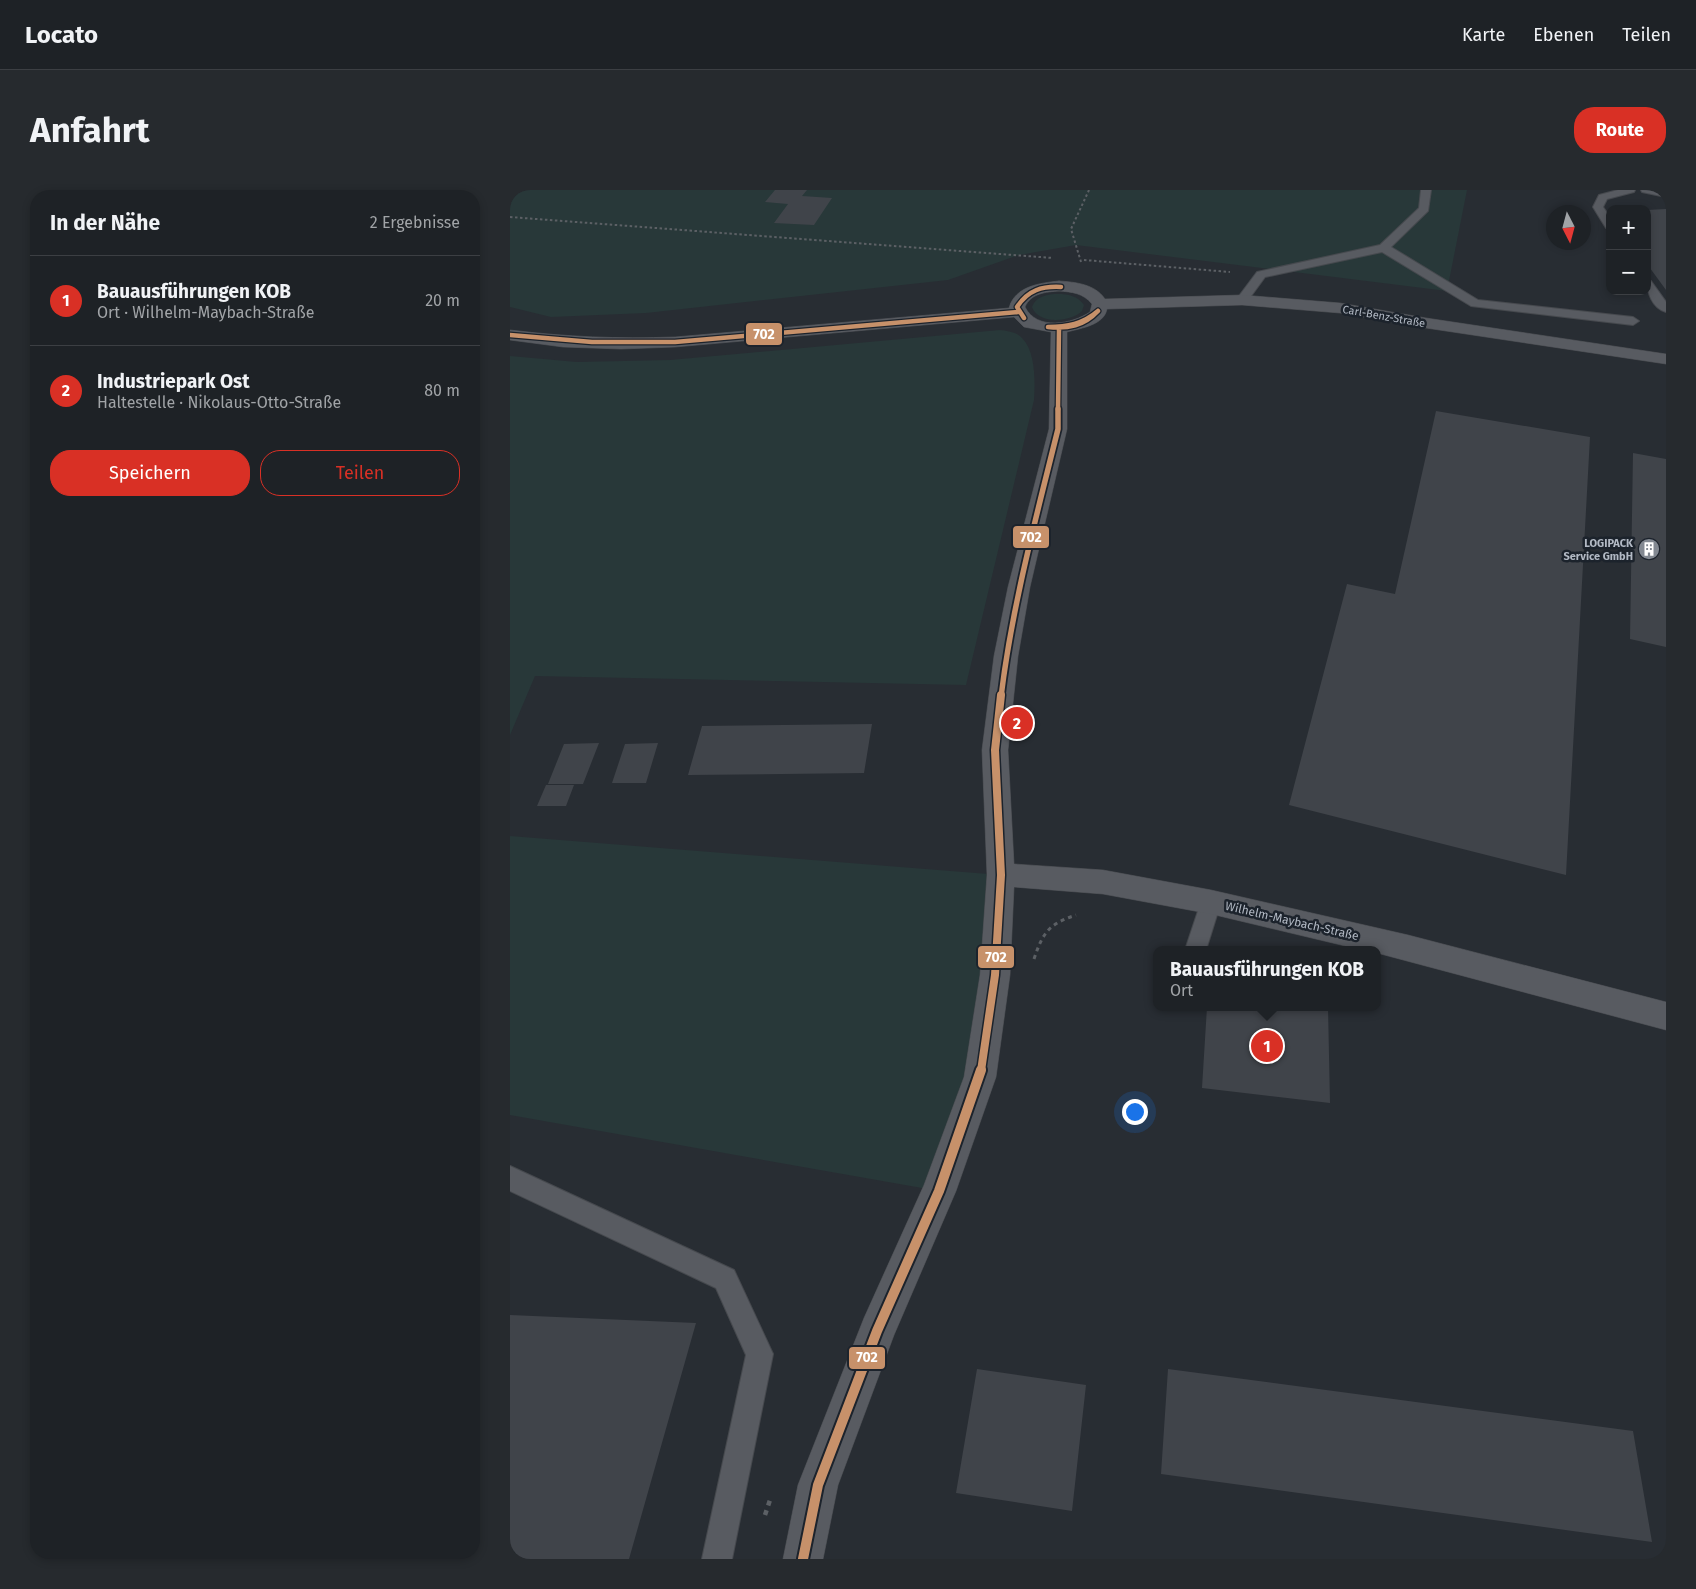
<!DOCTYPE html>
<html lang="de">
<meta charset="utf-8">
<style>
:root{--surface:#1e2226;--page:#262a2e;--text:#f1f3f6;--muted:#a1a4a7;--line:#3c3f43;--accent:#d93025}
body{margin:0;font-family:"Fira Sans",sans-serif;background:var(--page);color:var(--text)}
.controls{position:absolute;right:15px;top:15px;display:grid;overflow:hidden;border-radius:10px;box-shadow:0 2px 8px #0003}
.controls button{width:45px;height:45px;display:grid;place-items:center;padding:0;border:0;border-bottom:1px solid var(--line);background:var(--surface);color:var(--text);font:25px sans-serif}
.compass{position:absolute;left:1036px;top:15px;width:45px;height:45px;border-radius:50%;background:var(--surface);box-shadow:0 2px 8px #0003;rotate:174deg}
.you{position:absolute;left:624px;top:921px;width:18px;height:18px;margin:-12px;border:4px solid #fff;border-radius:50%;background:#1a73e8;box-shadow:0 0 0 8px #1a73e833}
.badge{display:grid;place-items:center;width:32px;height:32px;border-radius:50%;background:var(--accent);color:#fff;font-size:16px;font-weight:700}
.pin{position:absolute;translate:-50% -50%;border:2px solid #fff;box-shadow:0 1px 5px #0006}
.popup{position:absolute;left:643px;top:756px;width:228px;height:65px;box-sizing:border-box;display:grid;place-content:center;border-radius:10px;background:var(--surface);filter:drop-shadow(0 1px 4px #0005);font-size:16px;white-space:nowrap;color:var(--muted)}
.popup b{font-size:19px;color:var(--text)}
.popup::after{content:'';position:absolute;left:50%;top:100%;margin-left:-10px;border:10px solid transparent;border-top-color:var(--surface)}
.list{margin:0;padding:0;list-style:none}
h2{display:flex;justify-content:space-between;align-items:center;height:65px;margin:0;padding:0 20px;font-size:21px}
h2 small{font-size:16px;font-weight:400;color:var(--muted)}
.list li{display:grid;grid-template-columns:32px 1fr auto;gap:15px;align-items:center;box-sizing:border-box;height:90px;padding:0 20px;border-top:1px solid var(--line)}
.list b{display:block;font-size:19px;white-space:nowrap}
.list p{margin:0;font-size:16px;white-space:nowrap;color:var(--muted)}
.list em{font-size:16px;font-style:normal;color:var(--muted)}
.actions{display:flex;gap:10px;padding:15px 20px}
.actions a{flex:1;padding:11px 0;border:1px solid var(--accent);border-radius:20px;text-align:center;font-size:18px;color:var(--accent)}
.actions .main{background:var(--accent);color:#fff}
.map{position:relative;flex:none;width:1156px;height:1369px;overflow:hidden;border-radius:20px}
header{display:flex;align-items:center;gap:30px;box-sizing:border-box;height:70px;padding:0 25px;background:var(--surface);border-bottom:1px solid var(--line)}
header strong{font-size:24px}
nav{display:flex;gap:28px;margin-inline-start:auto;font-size:18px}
.intro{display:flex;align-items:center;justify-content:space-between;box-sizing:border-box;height:120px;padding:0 30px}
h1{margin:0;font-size:35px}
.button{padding:12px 22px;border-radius:20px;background:var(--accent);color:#fff;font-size:18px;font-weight:700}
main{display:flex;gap:30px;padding:0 30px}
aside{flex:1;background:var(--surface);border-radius:20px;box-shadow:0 2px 8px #0003}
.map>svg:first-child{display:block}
.green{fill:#283839}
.building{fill:#40444a}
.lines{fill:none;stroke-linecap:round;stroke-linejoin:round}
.lane-casing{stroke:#46494e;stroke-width:2}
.street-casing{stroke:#46494e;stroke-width:1}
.path-far2{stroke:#5c6065;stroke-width:2;stroke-dasharray:2.5 2.5;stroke-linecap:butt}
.path-far1{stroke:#5c6065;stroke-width:3;stroke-dasharray:4 4;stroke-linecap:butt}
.path{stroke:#5c6065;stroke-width:4.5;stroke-dasharray:5 5;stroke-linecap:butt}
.lane{fill:#585b61;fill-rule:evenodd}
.street{fill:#585b61;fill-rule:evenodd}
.bus-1-far3-casing{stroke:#1c232c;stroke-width:7}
.bus-1-far2-casing{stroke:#1c232c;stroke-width:9}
.bus-1-far1-casing{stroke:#1c232c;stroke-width:11}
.bus-1-casing{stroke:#1c232c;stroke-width:14}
.bus-1-far3{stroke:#c7916a;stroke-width:4.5}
.bus-1-far2{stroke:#c7916a;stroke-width:5.5}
.bus-1-far1{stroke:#c7916a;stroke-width:8}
.bus-1{stroke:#c7916a;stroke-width:10}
.labels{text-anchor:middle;stroke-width:5;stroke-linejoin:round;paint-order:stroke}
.far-street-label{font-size:11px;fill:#b2b9c4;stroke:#1c232c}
.far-poi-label{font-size:11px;font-weight:bold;fill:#b2b9c4;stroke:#1c232c;text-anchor:end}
.street-label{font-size:12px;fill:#b2b9c4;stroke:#1c232c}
.line-badge{stroke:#1c232c;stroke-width:2}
.badge-label{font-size:14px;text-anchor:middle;font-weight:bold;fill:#fff}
</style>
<header>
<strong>Locato</strong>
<nav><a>Karte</a><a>Ebenen</a><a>Teilen</a></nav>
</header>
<div class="intro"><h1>Anfahrt</h1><a class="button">Route</a></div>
<main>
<aside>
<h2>In der Nähe<small>2 Ergebnisse</small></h2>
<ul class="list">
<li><span class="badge">1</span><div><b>Bauausführungen KOB</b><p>Ort · Wilhelm-Maybach-Straße</p></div><em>20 m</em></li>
<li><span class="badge">2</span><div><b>Industriepark Ost</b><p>Haltestelle · Nikolaus-Otto-Straße</p></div><em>80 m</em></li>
</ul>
<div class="actions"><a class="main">Speichern</a><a>Teilen</a></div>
</aside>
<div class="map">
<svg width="1156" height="1369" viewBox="0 0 1156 1369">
<rect width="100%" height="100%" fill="#282d33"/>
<path class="green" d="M 0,0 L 957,0 L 937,101 L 566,55 L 509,65 L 438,90 L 136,123 L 41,127 L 0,117 Z
M 548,104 C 558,104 568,106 574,115 L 572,121 C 561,132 528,135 522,117 C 526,106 538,104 548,104 Z
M 490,140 C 497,141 507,142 512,148 C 526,162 525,192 524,210 L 456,495 L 25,486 L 0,545 L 0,166 L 67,172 L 160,170 Z
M 0,646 L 491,685 L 485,785 L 429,1001 L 0,925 Z"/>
<path class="building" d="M 265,0 L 297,0 L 292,6 L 322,8 L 304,35 L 264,33 L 278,14 L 255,12 Z
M 1156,19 L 1156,100 L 1137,74 L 1137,64 L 1141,64 L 1137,59 L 1137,20 Z
M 926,221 L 1080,247 L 1056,685 L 779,615 L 837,394 L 885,404 Z
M 1123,263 L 1156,269 L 1156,457 L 1120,449 Z
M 362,534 L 354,583 L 178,585 L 192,536 Z
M 89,553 L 73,594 L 38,594 L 54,554 Z
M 148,553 L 136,593 L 102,593 L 115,554 Z
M 36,595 L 64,595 L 56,616 L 27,616 Z
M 697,817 L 818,817 L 820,913 L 692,898 Z
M 0,1125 L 186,1133 L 119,1369 L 0,1369 Z
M 467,1179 L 576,1195 L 562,1321 L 446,1303 Z
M 658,1179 L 1123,1241 L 1142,1352 L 651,1284 Z"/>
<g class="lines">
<g class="lane-casing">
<path id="lane" d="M 911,0 L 921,0 L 918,21 L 881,57 L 968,110 L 1123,127 L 1129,131 L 1123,135 L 961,116 L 872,62 L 755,87 L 736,113 L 728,113 L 726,110 L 747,82 L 870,55 L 909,18 Z
M 1108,0 L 1125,0 L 1124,2 L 1097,9 L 1093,17 L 1100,27 L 1100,39 L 1096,38 L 1083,17 L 1089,5 Z
M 1131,0 L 1156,1 L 1156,7 L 1132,2 Z
M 1137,90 L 1141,91 L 1156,112 L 1156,122 C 1142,118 1137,102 1137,90 Z
M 701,703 L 708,706 L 711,712 L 696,760 L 675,760 L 691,712 L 694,706 Z
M 0,976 L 224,1080 L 263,1164 L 222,1369 L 192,1369 L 236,1165 L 206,1098 L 0,1001 Z"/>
</g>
<g class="street-casing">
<path id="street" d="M 549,91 C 565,92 585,94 595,109 L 732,105 L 830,113 L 916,128 L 1156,164 L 1156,174 L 916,138 L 830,123 L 732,115 L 597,119 C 594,135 572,138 557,142 L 557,239 L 520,397 L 508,466 L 498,560 L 504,674 L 593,680 L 701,700 L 898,745 L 1156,812 L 1156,840 L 867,763 L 867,760 L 852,760 L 701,724 L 593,704 L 504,697 L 500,785 L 486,887 L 446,1001 L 384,1145 L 328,1295 L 313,1369 L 273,1369 L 288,1295 L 354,1128 L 414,995 L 454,887 L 470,785 L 477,685 L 472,560 L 484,466 L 498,397 L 539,239 L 541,142 L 514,137 L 504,127 L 165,157 L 111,159 L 53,157 L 0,150 L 0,140 C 58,147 107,149 165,147 L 499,118 C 505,96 530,93 549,91 ZM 549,101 C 562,102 573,103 582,114 L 580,122 C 562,134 527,141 515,117 C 521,103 536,102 549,101 Z"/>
</g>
<path class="path-far2" d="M 0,27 L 543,68
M 574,70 L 720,82
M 571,72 L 561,39 L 579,0"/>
<path class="path-far1" d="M 524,769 C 533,742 539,734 566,725"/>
<path class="path" d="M 255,1325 L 261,1307"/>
<use href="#lane" class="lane"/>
<use href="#street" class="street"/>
<g class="bus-1-far3-casing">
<path id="bus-1-far3" d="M 514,128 L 507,117 C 518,100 532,96 551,97
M 538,137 C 557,137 573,134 588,121
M 538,137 C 558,139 574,136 588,121
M 0,145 L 82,152 L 165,152 L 508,122
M 548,220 L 549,138"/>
</g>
<g class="bus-1-far2-casing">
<path id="bus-1-far2" d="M 491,507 C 502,416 526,328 548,239 L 548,219"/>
</g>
<g class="bus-1-far1-casing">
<path id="bus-1-far1" d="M 471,881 L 485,785 L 491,685 L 485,560 L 491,505"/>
</g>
<g class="bus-1-casing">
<path id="bus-1" d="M 293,1369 L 308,1295 L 367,1141 L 429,1001 L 471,880"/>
</g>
<use href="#bus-1-far3" class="bus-1-far3"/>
<use href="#bus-1-far2" class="bus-1-far2"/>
<use href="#bus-1-far1" class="bus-1-far1"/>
<use href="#bus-1" class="bus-1"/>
</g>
<defs>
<g id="building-disc" transform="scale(1.125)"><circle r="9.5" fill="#828891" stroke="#1c232c"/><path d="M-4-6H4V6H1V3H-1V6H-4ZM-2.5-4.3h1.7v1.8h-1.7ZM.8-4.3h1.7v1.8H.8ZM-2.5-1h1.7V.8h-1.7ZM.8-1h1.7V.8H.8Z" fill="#fff"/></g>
</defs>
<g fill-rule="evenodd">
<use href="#building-disc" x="1139" y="359"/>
</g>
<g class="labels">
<g class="far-street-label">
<text transform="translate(874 126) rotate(10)" y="4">Carl-Benz-Straße</text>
</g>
<g class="far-poi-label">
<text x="1123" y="357">LOGIPACK<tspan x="1123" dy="13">Service GmbH</tspan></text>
</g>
<g class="street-label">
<text transform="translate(782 731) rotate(13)" y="4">Wilhelm-Maybach-Straße</text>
</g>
</g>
<g class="line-badge">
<rect x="235" y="132" width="38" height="24" rx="5" fill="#c7916a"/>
<rect x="502" y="335" width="38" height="24" rx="5" fill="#c7916a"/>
<rect x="467" y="755" width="38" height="24" rx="5" fill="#c7916a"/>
<rect x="338" y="1156" width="38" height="24" rx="5" fill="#c7916a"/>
</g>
<g class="badge-label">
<text x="254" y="149">702</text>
<text x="521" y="352">702</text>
<text x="486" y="772">702</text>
<text x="357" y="1172">702</text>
</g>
</svg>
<div class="controls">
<button>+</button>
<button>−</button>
</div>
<svg class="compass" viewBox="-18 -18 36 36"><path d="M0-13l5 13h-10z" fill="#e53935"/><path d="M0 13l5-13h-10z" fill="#a1a4a7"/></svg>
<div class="you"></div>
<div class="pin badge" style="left:757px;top:856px">1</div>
<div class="popup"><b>Bauausführungen KOB</b>Ort</div>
<div class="pin badge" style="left:507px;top:533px">2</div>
</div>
</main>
